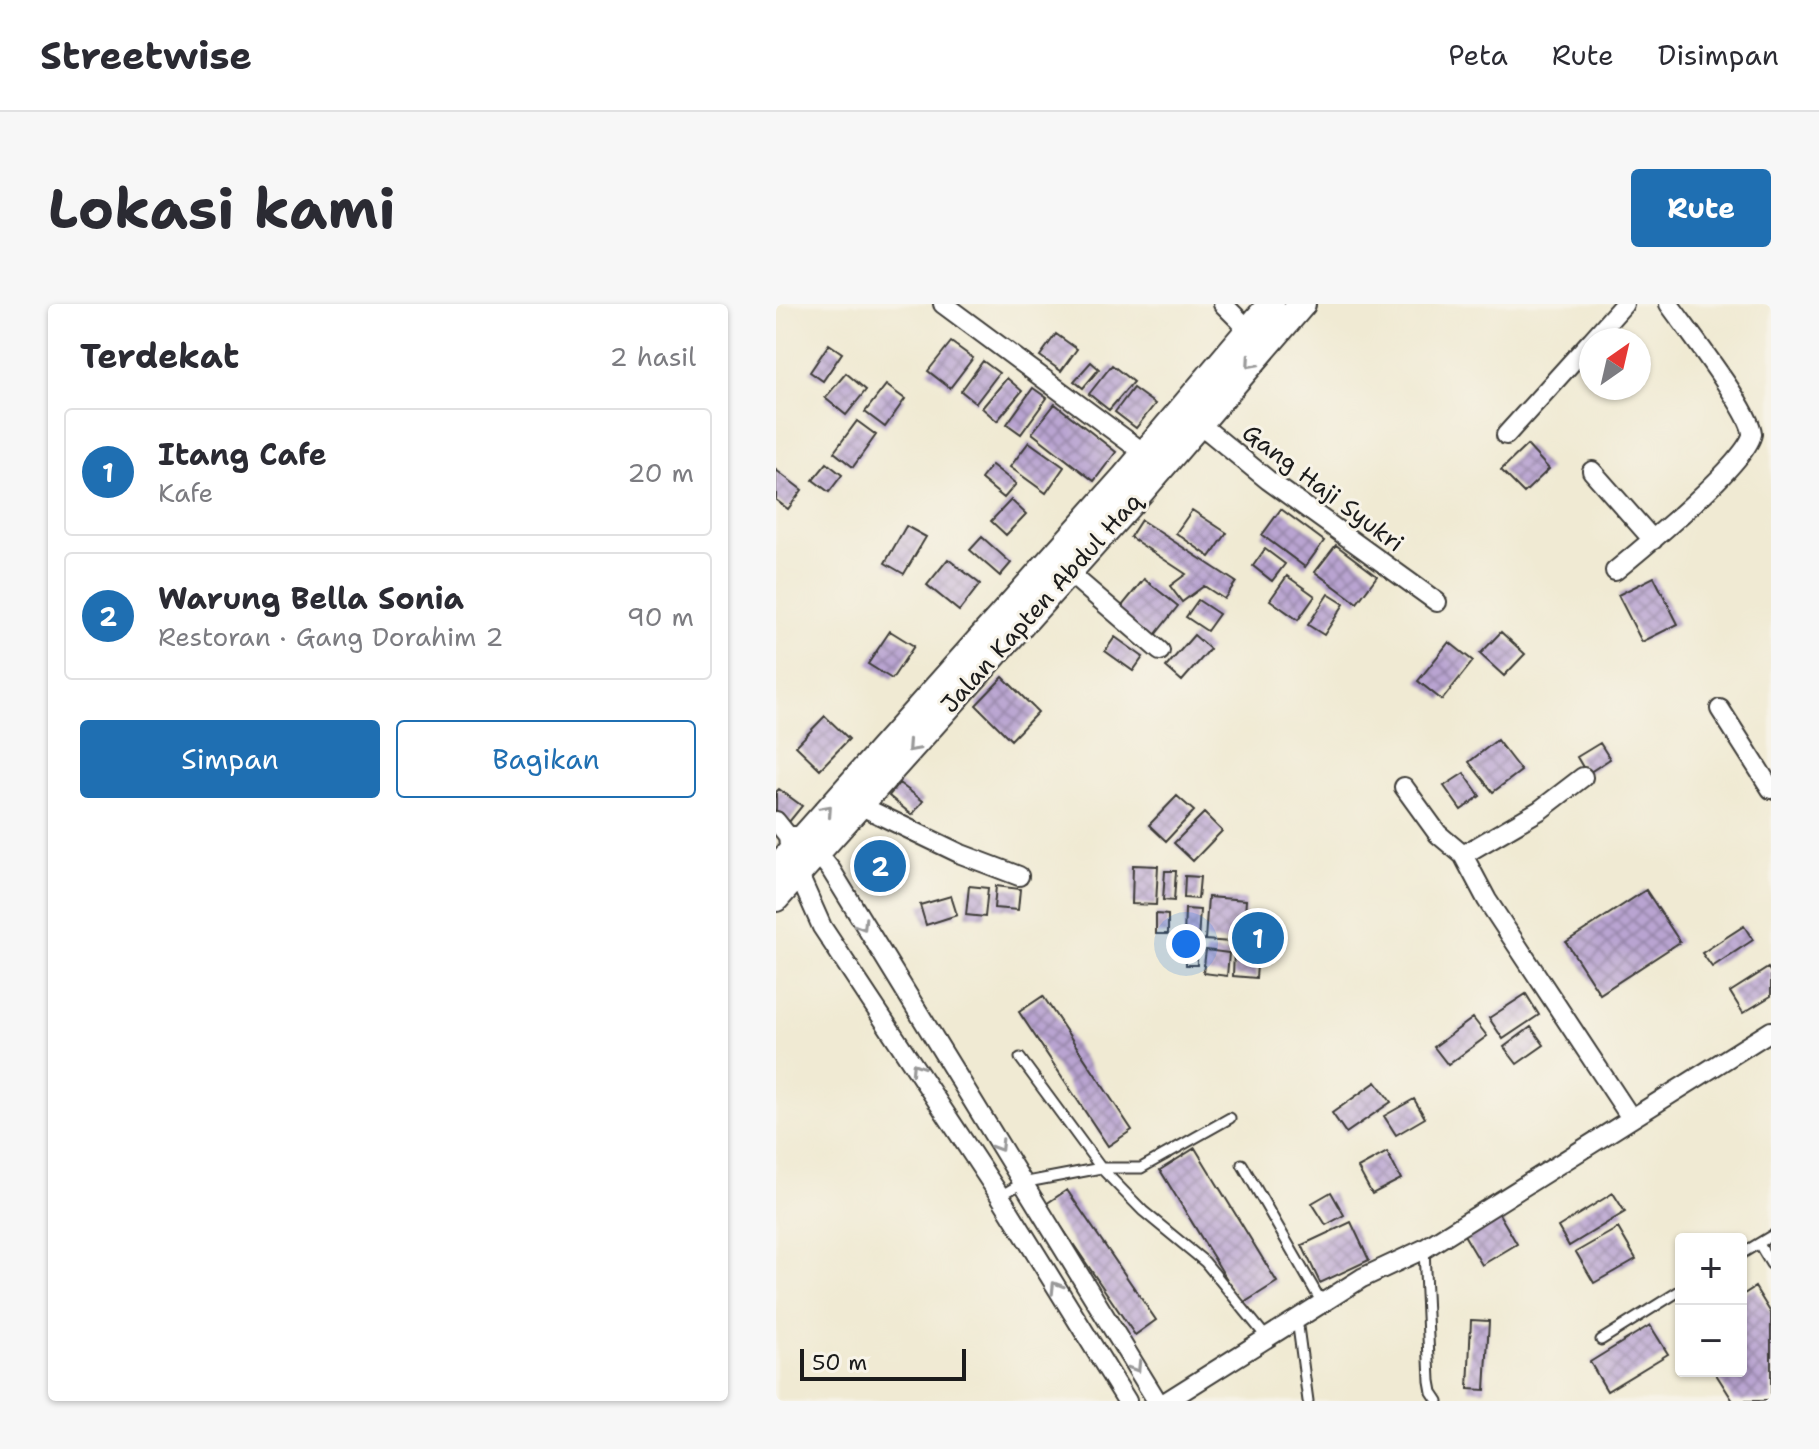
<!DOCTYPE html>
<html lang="id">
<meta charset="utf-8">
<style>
:root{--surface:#fff;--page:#f7f7f7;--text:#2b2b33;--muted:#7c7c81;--line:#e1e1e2;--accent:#1f6fb2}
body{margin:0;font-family:"Shantell Sans",sans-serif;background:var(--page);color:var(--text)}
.controls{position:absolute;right:24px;bottom:24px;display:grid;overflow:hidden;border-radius:8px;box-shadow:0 2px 6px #0004}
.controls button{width:72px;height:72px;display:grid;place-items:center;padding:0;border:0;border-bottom:2px solid var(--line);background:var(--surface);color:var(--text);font:40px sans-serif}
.compass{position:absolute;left:803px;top:24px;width:72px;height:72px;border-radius:50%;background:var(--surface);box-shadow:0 2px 6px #0004;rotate:34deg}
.scale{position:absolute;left:24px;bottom:20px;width:166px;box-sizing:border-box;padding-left:8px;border:4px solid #1c1c1c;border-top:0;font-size:22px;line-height:28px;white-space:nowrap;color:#1c1c1c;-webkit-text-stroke:6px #f7f3e8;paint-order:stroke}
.you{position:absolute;left:410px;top:640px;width:28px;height:28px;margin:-20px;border:6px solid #fff;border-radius:50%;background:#1a73e8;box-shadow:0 0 0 12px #1a73e833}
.badge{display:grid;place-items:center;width:52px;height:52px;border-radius:50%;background:var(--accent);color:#fff;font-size:26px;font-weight:700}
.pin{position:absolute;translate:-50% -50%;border:4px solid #fff;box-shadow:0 2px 8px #0006}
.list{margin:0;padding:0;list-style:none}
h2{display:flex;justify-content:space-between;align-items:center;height:104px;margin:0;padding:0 32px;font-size:34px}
h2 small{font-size:26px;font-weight:400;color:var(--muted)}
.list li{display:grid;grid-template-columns:52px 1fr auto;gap:24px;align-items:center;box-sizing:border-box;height:128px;margin:0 16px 16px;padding:0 16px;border:2px solid var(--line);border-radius:8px}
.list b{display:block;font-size:30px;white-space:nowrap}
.list p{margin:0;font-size:26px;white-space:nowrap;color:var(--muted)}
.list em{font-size:26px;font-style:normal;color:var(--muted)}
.actions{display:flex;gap:16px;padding:24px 32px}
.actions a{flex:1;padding:18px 0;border:2px solid var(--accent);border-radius:8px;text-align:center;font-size:28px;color:var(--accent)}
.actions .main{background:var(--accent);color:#fff}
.map{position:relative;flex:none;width:995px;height:1097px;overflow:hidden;border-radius:8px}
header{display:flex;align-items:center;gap:48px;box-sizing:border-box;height:112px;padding:0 40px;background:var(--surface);border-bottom:2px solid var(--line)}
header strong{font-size:38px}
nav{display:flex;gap:44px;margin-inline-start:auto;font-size:28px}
.intro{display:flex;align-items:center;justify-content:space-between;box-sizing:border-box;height:192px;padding:0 48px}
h1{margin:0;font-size:56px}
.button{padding:20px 36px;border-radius:8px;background:var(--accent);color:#fff;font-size:28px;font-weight:700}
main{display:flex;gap:48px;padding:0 48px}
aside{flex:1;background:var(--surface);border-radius:8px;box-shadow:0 2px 6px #0004}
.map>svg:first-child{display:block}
.building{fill:url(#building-cross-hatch)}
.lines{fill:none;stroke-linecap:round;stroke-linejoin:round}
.lane-casing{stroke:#3c3b37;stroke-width:13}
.street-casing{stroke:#3c3b37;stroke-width:22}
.secondary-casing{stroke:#3c3b37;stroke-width:30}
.lane{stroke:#fff;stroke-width:9}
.street{stroke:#fff;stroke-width:18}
.secondary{stroke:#fff;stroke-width:26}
.oneway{stroke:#999}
.labels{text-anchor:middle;stroke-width:6;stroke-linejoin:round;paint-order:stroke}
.street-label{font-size:24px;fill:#1c1c1c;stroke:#f7f3e8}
</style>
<header>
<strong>Streetwise</strong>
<nav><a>Peta</a><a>Rute</a><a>Disimpan</a></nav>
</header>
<div class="intro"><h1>Lokasi kami</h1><a class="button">Rute</a></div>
<main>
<aside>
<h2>Terdekat<small>2 hasil</small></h2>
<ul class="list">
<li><span class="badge">1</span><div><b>Itang Cafe</b><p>Kafe</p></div><em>20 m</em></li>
<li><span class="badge">2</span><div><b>Warung Bella Sonia</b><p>Restoran · Gang Dorahim 2</p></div><em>90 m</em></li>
</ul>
<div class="actions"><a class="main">Simpan</a><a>Bagikan</a></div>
</aside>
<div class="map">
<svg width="995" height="1097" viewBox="0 0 995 1097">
<defs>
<pattern id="building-cross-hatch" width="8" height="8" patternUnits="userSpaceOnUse" patternTransform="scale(2)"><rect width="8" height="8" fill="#b9a4d1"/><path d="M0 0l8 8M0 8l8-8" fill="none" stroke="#9685a9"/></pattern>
</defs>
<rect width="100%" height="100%" fill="#f7f3e8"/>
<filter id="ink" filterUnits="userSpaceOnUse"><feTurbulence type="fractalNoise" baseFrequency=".0125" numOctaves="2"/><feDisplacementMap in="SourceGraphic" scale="16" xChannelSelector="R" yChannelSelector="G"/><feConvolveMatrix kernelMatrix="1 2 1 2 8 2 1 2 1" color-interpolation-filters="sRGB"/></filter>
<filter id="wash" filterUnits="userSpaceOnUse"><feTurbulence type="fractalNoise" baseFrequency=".006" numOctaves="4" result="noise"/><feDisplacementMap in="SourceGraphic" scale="32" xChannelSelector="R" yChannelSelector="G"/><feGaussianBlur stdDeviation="1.8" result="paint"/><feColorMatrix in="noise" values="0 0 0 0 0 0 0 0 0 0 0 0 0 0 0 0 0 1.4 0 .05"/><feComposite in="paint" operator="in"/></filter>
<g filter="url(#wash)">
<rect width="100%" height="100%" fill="#f0ead3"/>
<g id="blocks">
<path class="building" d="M 280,30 L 301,45 L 285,67 L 264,52 Z
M 175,38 L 197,54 L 174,84 L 152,67 Z
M 53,40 L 66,49 L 47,77 L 34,68 Z
M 207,57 L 223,69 L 200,99 L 185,87 Z
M 315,58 L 323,65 L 307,84 L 298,77 Z
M 336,61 L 357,78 L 333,106 L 313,90 Z
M 70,69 L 90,86 L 70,111 L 49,94 Z
M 231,74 L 246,87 L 221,117 L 206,104 Z
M 110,81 L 129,95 L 109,123 L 89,108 Z
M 257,84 L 271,94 L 245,130 L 231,120 Z
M 357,84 L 379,100 L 360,124 L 339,108 Z
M 279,100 L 340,148 L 318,177 L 256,129 Z
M 81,117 L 100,131 L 77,163 L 58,148 Z
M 253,138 L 288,163 L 270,189 L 234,163 Z
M 751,141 L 773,165 L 748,189 L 725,166 Z
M 51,159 L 66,171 L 53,188 L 37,176 Z
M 216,161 L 240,180 L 228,194 L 205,175 Z
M 0,166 L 26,186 L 12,205 L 0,196 Z
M 235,196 L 250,210 L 230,231 L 215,217 Z
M 505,205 L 548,237 L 529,263 L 486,231 Z
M 416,206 L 451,229 L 434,253 L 400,229 Z
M 365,216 L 460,278 L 448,295 L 428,282 L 406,298 L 394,282 L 410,270 L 354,233 Z
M 130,222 L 150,233 L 128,270 L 109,259 Z
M 206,233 L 235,259 L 224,272 L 194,246 Z
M 560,241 L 601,272 L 581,299 L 539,268 Z
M 489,245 L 509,260 L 496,277 L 477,262 Z
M 172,255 L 204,280 L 183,307 L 151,281 Z
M 511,272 L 539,292 L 522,316 L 494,296 Z
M 878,273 L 902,320 L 866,338 L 842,291 Z
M 368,275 L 402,302 L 375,336 L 341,308 Z
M 552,290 L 568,300 L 548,331 L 532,321 Z
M 422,296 L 443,310 L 431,327 L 410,313 Z
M 114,327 L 138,342 L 116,375 L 92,360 Z
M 725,328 L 749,350 L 728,372 L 704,350 Z
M 418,331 L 434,345 L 406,377 L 390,363 Z
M 339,333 L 367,353 L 357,367 L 329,347 Z
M 673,338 L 697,357 L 666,396 L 642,377 Z
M 227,373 L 262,408 L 235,436 L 200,401 Z
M 49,412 L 73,435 L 44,465 L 20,442 Z
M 721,436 L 745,467 L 717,488 L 693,458 Z
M 824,439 L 834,455 L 811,470 L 801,453 Z
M 688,469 L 704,492 L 685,506 L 668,482 Z
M 123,479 L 147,497 L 136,511 L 113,492 Z
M 3,485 L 26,502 L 13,518 L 0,508 L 0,488 Z
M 401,492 L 418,507 L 390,537 L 373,521 Z
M 428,509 L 446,527 L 417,557 L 398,539 Z
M 357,561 L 382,562 L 380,601 L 356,600 Z
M 389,567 L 400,567 L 398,597 L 387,596 Z
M 409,572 L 424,573 L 422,595 L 408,594 Z
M 193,582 L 212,584 L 209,613 L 190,611 Z
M 220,582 L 244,585 L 242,606 L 218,604 Z
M 870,586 L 904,638 L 824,690 L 790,638 Z
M 175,592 L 181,611 L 150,621 L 144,601 Z
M 432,593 L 470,596 L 467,639 L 429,636 Z
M 409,605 L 424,606 L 422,636 L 408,635 Z
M 380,610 L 392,611 L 392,630 L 380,630 Z
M 968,622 L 977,636 L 936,663 L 926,649 Z
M 410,645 L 421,645 L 421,661 L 410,661 Z
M 430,646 L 453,649 L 451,672 L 427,669 Z
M 458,647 L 482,648 L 480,674 L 457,672 Z
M 992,664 L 995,669 L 995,692 L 967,709 L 954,688 Z
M 750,690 L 763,711 L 727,735 L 713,714 Z
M 267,692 L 356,826 L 332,842 L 243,708 Z
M 697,714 L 711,732 L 672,761 L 658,743 Z
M 755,723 L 768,741 L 741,760 L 728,743 Z
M 600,778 L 615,798 L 570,829 L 556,809 Z
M 638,795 L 649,814 L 620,831 L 608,812 Z
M 419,844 L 501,978 L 466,1000 L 384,866 Z
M 611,848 L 625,875 L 596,890 L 582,864 Z
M 291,886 L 380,1016 L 359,1031 L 270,900 Z
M 555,888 L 568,911 L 550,921 L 536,899 Z
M 837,889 L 849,908 L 793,942 L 782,923 Z
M 722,908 L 741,940 L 706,961 L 687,929 Z
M 575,918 L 593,956 L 544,979 L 526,941 Z
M 842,924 L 860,955 L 818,979 L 800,948 Z
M 979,983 L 995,1009 L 995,1097 L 957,1097 L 938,1067 L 965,1067 L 965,992 Z
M 695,1016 L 713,1017 L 709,1086 L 692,1085 Z
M 874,1021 L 892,1050 L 831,1087 L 814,1058 Z"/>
</g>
</g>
<g filter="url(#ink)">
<use href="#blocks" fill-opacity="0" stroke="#3c3b37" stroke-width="2"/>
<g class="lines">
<g class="lane-casing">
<path id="lane" d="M 244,754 L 325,864 L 365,864 L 454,814
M 466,860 L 546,999
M 224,892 L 246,879 L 325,864 L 367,907 L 429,958 L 491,1034
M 983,940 L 995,960
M 648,945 L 654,1077 L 656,1088 L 662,1097
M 965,950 L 995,932
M 521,1015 L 532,1097
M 825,1036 L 905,986"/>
</g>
<g class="street-casing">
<path id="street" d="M 167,0 L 368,149
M 447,0 L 473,26
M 816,36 L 848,0
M 414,112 L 492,176 L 661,298
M 730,131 L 815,37
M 816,167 L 877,236
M 839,267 C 861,249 978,153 976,129 C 974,106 910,24 893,0
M 292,268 L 384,347
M 944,405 L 995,485
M 628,483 L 662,530 L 687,551 L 711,596 L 855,814
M 83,501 L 185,550 L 243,572
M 0,517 L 12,532 L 14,551 L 46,623 L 224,892 L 351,1097
M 12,532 L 28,532 L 55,566 L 381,1097
M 687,551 L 764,506 L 807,473
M 391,1097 L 586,974 L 648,945 L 995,727"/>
</g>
<g class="secondary-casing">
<path id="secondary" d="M 0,565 L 349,173 L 495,0
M 0,594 L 365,187 L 526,0"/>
</g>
<use href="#lane" class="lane"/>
<use href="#street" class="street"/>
<use href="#secondary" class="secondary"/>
</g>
<defs><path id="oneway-chevron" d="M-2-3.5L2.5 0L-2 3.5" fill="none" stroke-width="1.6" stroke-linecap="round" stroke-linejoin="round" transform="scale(2)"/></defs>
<g class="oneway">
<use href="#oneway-chevron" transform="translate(475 59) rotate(131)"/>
<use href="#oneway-chevron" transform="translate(136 443) rotate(132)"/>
<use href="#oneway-chevron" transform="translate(51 506) rotate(-48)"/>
<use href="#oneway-chevron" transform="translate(86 621) rotate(58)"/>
<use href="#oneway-chevron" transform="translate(140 764) rotate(-123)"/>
<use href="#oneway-chevron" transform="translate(223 842) rotate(58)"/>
<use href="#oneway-chevron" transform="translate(280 983) rotate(-122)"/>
<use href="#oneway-chevron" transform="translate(360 1063) rotate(58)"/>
</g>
</g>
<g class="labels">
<g class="street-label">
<text transform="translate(547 184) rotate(37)" y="8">Gang Haji Syukri</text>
<text transform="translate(265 299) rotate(-48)" y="8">Jalan Kapten Abdul Haq</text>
</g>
</g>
</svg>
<div class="controls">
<button>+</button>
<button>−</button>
</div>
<svg class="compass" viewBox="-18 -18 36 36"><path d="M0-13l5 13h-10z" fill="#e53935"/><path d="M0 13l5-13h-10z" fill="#7c7c81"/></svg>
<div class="scale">50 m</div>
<div class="you"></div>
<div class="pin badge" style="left:482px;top:634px">1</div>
<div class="pin badge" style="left:104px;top:562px">2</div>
</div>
</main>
